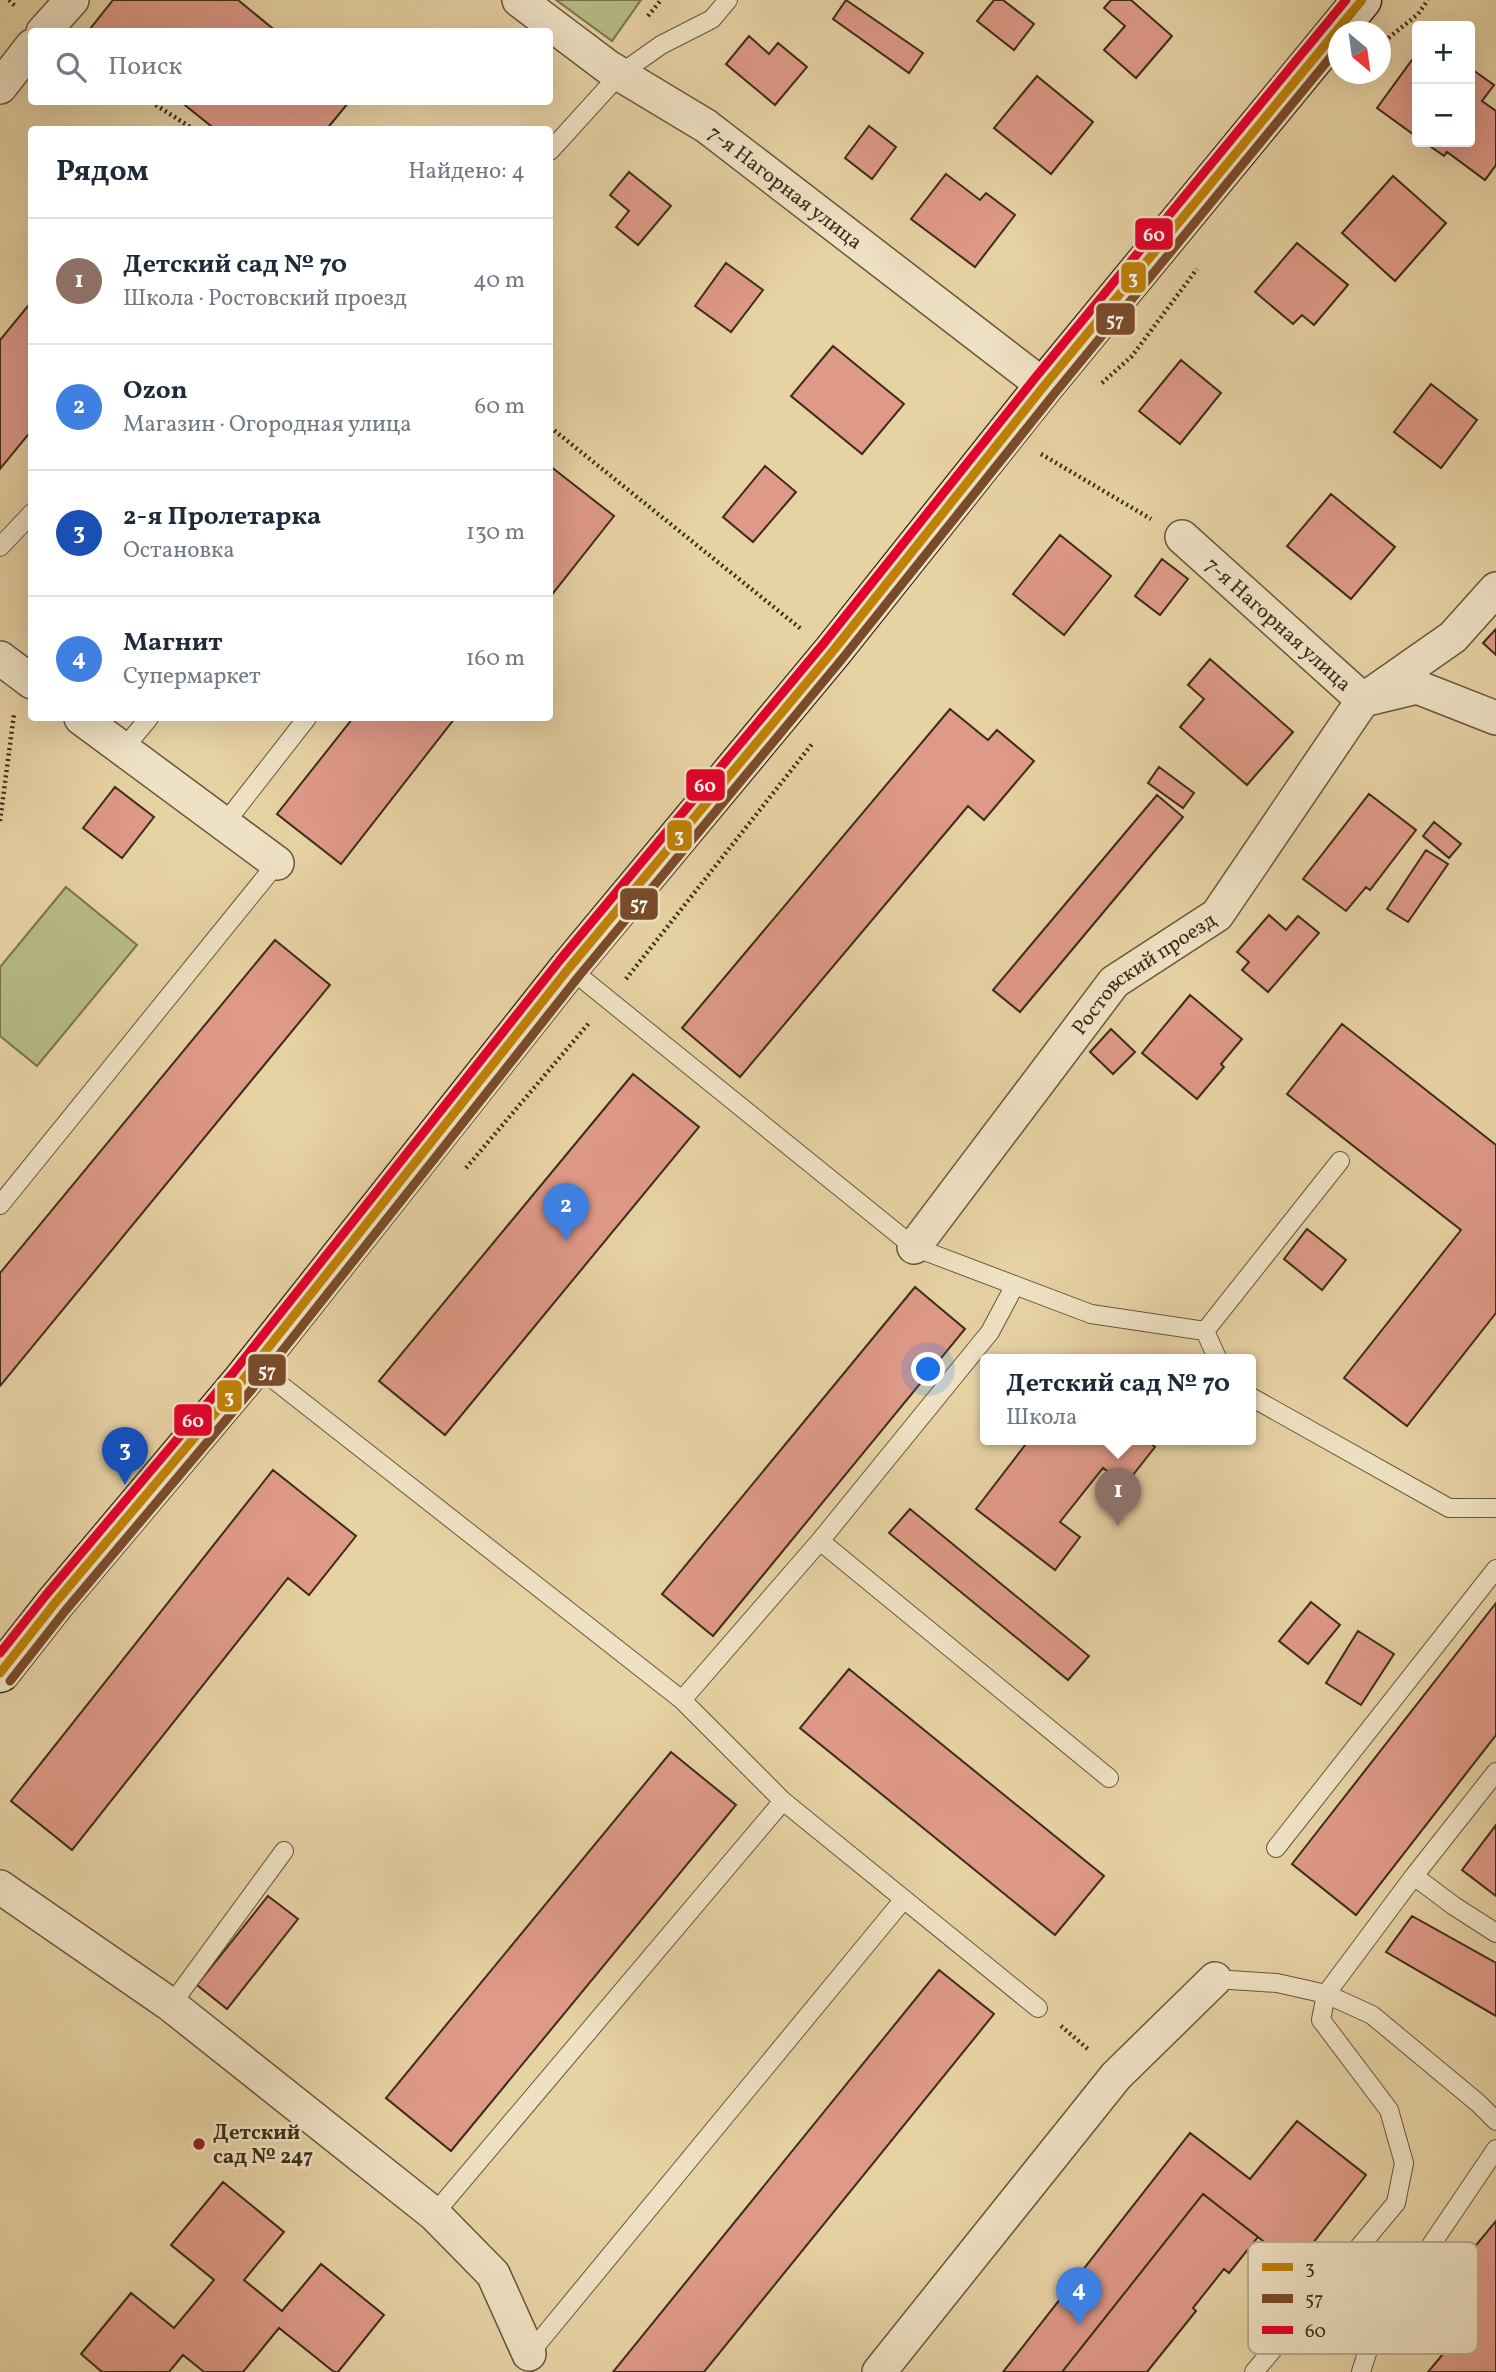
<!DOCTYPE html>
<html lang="ru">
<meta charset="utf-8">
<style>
:root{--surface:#fff;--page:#f2f2f3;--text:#1f2937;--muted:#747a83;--line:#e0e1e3;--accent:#7c3aed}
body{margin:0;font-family:Vollkorn,serif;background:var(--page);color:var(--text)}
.controls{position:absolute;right:21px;top:21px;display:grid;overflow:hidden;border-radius:7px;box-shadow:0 7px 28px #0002}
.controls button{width:63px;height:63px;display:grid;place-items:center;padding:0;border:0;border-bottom:2px solid var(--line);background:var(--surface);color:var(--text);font:35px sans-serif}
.compass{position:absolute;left:1328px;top:21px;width:63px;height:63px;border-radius:50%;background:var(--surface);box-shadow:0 7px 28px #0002;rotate:151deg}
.you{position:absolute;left:929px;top:1370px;width:24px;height:24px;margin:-18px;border:5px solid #fff;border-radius:50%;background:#1a73e8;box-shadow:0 0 0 10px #1a73e833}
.badge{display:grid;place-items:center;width:46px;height:46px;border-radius:50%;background:var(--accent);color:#fff;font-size:23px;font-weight:700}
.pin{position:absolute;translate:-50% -58px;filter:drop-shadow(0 2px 4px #0008)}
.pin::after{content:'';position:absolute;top:37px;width:24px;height:21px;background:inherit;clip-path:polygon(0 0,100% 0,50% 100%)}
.popup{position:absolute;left:980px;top:1354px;width:276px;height:91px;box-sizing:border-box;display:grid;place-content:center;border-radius:7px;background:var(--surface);filter:drop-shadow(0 2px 5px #0005);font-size:23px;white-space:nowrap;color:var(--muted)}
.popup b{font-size:26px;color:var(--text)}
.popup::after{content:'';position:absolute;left:50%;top:100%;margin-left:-14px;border:14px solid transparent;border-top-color:var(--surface)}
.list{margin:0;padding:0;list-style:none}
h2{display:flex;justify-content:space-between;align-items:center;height:91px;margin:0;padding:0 28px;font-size:30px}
h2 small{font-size:23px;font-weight:400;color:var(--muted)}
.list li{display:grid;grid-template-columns:46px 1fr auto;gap:21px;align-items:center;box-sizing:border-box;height:126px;padding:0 28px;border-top:2px solid var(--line)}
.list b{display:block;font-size:26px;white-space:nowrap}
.list p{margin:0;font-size:23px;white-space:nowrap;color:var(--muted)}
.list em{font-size:23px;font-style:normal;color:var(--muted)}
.icon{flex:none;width:38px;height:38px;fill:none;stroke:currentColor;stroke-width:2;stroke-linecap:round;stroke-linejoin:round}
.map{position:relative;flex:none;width:1496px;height:2372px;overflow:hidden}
.search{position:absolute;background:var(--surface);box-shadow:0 7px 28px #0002;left:28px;top:28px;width:525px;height:77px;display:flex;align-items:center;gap:18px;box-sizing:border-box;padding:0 24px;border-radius:7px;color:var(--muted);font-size:26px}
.panel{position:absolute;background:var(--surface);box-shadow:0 7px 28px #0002;left:28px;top:126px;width:525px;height:595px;border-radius:7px}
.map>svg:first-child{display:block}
.green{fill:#b7bb85;stroke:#7a7450;stroke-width:2}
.building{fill:#df9988;stroke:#3d2c1a;stroke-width:2}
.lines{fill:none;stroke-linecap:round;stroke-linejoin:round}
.lane-casing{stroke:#68563c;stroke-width:20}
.street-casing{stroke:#68563c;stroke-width:36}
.secondary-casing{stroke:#3d2c1a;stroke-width:41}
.path{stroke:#3d2c1a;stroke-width:4.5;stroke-dasharray:2 3.5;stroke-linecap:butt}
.lane{stroke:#efe2c4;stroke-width:18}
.street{stroke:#efe2c4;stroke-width:33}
.secondary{stroke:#efe2c4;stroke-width:38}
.bus-1-casing{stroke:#efe2c4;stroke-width:14}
.bus-2-casing{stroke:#efe2c4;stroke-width:14}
.bus-3-casing{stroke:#efe2c4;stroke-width:14}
.bus-1{stroke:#bf8108;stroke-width:9}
.bus-2{stroke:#7a4b2a;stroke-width:9}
.bus-3{stroke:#e4002b;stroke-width:9}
.poi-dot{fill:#8f2418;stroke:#efe2c4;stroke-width:2.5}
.labels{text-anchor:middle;stroke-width:5;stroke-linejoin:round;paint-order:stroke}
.street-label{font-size:21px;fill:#3d2c1a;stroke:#efe2c4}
.poi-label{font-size:21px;font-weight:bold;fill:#3d2c1a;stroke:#efe2c4;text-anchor:start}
.key{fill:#efe2c4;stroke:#baab91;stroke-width:2}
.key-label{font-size:19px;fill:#3d2c1a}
.line-badge{stroke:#efe2c4;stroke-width:2.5}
.badge-label{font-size:19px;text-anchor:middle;font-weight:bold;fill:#fff}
</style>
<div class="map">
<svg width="1496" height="2372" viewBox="0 0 1496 2372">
<rect width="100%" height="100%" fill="#e7d2a4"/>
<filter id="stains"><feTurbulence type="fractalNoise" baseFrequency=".00286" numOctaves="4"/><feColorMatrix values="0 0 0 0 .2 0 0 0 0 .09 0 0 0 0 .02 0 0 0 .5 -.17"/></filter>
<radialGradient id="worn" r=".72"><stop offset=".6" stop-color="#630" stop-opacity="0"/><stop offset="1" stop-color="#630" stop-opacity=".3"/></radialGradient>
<path class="green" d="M 556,0 L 641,0 L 612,41 Z
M 66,887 L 137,945 L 37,1066 L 0,1036 L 0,967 Z"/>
<path class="building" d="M 113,0 L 238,0 L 277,32 L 93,32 L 90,29 Z
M 846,0 L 923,53 L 909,73 L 833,19 Z
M 994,0 L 1003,0 L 1034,24 L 1014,50 L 977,21 Z
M 1111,0 L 1131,0 L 1172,36 L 1136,78 L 1104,50 L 1125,26 L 1104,8 Z
M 749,36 L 769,54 L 778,43 L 807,67 L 775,105 L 726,64 Z
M 1417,53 L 1417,137 L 1377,108 Z
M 1470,68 L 1494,85 L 1482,101 L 1496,111 L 1496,165 L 1485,180 L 1447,152 L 1444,156 L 1424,142 L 1470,142 Z
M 1037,76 L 1093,122 L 1051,174 L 994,128 Z
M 181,102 L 349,102 L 326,130 L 216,130 Z
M 869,126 L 896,147 L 872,179 L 845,158 Z
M 629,172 L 671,206 L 638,245 L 616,227 L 629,211 L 610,195 Z
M 946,174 L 980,200 L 986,193 L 1015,215 L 975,267 L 911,219 Z
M 1393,176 L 1446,223 L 1395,281 L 1342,233 Z
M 1297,243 L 1348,285 L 1314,325 L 1302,315 L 1293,324 L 1255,292 Z
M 726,263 L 763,290 L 731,332 L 695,306 Z
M 32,301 L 32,430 L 0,469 L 0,340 Z
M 833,346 L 904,404 L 862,454 L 791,396 Z
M 1181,360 L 1221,393 L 1180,444 L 1139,411 Z
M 1431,384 L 1477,420 L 1441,468 L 1394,432 Z
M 550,466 L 614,516 L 550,597 Z
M 765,466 L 796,492 L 753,542 L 723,517 Z
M 1331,494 L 1395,547 L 1351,599 L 1287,546 Z
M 1060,535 L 1111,576 L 1064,635 L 1013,594 Z
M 1162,559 L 1188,579 L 1160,615 L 1135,596 Z
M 1496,629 L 1496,655 L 1483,643 Z
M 1210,659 L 1293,732 L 1247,785 L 1180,727 L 1204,699 L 1188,685 Z
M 950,709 L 988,740 L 997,730 L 1034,761 L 984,820 L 968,806 L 740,1077 L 682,1028 Z
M 353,718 L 455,718 L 341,864 L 277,814 Z
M 1159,767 L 1194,793 L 1183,808 L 1148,783 Z
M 115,787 L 154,817 L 122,858 L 83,828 Z
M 1369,794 L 1416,830 L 1370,890 L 1366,887 L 1346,911 L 1303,879 Z
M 1157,795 L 1183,817 L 1020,1012 L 993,990 Z
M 1434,822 L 1461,844 L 1449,858 L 1423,836 Z
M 1426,850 L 1448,864 L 1408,922 L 1387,909 Z
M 1269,915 L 1286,930 L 1298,916 L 1319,933 L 1268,992 L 1242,970 L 1249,962 L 1237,952 Z
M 275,940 L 330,985 L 0,1386 L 0,1273 Z
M 1190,995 L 1242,1039 L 1221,1064 L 1224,1067 L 1197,1099 L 1142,1053 Z
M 1342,1024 L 1496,1145 L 1496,1313 L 1407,1426 L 1344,1378 L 1461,1230 L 1287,1094 Z
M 1111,1029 L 1135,1052 L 1113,1074 L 1090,1052 Z
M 633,1074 L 699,1127 L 445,1435 L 379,1381 Z
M 1307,1229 L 1346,1260 L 1322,1290 L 1284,1259 Z
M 915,1287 L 965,1329 L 713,1636 L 662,1594 Z
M 1029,1440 L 1146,1440 L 1155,1447 L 1125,1485 L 1103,1468 L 1060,1522 L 1080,1537 L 1055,1570 L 976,1509 Z
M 273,1470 L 356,1536 L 309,1595 L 288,1578 L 72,1850 L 11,1801 Z
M 910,1509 L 1089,1656 L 1068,1680 L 889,1533 Z
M 1311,1602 L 1340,1625 L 1308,1664 L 1279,1641 Z
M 1496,1603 L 1496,1735 L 1356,1915 L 1292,1864 Z
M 1358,1631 L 1394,1654 L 1361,1705 L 1326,1683 Z
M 849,1669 L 1104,1876 L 1055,1935 L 800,1728 Z
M 671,1752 L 736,1805 L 451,2151 L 386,2098 Z
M 1496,1825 L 1496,1896 L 1462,1870 Z
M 268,1896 L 298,1919 L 227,2009 L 197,1985 Z
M 1412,1916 L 1496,1963 L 1496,2016 L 1386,1952 Z
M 939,1970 L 994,2014 L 704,2372 L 613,2372 Z
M 1297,2121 L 1366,2175 L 1295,2266 L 1203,2194 L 1062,2372 L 1003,2372 L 1190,2133 L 1250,2179 Z
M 223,2182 L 284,2232 L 244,2280 L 282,2311 L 321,2264 L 384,2315 L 338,2372 L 334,2372 L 279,2328 L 243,2372 L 204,2372 L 183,2355 L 169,2372 L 102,2372 L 81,2354 L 131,2293 L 174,2328 L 214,2280 L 171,2245 Z
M 1203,2194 L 1258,2237 L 1229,2273 L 1224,2269 L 1193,2308 L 1196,2311 L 1147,2372 L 1062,2372 Z
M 1496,2221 L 1496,2372 L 1428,2372 L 1443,2354 L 1436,2348 L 1462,2316 L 1453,2308 L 1468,2290 L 1462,2284 L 1478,2264 L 1467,2256 Z"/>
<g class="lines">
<g class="lane-casing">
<path id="lane" d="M 550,151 L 620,74 L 661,45 L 712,19 L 728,0
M 0,547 L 32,513
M 124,748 L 149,718
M 225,823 L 307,718
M 569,968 L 914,1247 L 1091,1314 L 1205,1331 L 1340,1161
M 0,1205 L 277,863
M 1205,1331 L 1218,1360
M 254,1364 L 682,1700 L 783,1801 L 1038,2008
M 1251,1397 L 1449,1508 L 1496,1508
M 820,1541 L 1109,1778
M 682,1700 L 820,1541 L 990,1332 L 1015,1285
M 1276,1848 L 1496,1569
M 1414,1876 L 1454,1906 L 1496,1933
M 1215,1979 L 1277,1983 L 1326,1994 L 1372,2015 L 1478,2103 L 1496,2121
M 171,2005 L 284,1851
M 434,2214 L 783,1801
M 529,2354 L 904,1899
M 1254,2372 L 1396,2203 L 1404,2163 L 1389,2110 L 1321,2020 L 1326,1994 L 1414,1876 L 1496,1772
M 1361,2372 L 1375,2328 L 1496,2149"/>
</g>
<g class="street-casing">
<g id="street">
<path id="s1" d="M 519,0 L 608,67 L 706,126 L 1044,386"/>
<path d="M 43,32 L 72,0"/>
<path d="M 0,87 L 32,46"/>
<path id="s2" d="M 1182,537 L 1363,700 L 1417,687 L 1496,718"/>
<path d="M 0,658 L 32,682"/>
<path d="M 81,718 L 277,863"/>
<path id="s3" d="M 914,1247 L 1114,982 L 1217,915 L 1363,700 L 1453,637 L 1496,589"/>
<path d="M 0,1887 L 171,2005 L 434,2214 L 493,2274 L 529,2354"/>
<path d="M 879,2372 L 1116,2076 L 1215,1979"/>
</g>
</g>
<g class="secondary-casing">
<path id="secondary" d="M 0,1673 L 55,1603 L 242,1381 L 569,968 L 833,651 L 1044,386 L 1362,0"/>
</g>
<path class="path" d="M 9,0 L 16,7
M 648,16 L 661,0
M 1380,45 L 1418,14 L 1428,0
M 151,102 L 195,130
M 1102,383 L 1132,356 L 1197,269
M 550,427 L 801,629
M 1041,454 L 1151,519
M 0,821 L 14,714
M 626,979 L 812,744
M 466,1168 L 589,1023
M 1061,2026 L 1089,2050"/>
<use href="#lane" class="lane"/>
<use href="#street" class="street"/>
<use href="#secondary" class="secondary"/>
<g class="bus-1-casing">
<path id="bus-1" d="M 0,1673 L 55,1603 L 242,1381 L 569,968 L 833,651 L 1044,386 L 1362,0"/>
</g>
<g class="bus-2-casing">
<path id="bus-2" d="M 10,1681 L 65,1611 L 252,1389 L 579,976 L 842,659 L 1054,394 L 1338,48"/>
</g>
<g class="bus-3-casing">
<path id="bus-3" d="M 0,1653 L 46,1595 L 233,1373 L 560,960 L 824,643 L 1035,378 L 1346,0"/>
</g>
<use href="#bus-1" class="bus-1"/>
<use href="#bus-2" class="bus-2"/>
<use href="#bus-3" class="bus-3"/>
</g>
<circle class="poi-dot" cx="199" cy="2144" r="7"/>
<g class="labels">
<g class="street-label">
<text dy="7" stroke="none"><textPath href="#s1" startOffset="326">7-я Нагорная улица</textPath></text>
<text dy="7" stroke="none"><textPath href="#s2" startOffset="130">7-я Нагорная улица</textPath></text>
<text dy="7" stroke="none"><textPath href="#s3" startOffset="360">Ростовский проезд</textPath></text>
</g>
<g class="poi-label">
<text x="213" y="2139">Детский<tspan x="213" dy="24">сад № 247</tspan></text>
</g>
</g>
<rect x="1248" y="2242" width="230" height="112" rx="10" class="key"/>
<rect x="1262" y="2263" width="31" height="8" fill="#bf8108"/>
<rect x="1262" y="2294" width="31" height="9" fill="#7a4b2a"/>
<rect x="1262" y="2326" width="31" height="8" fill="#e4002b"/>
<g class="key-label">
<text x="1305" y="2274">3</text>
<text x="1305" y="2305">57</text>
<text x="1305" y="2337">60</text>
</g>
<g class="line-badge">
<rect x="1134" y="217" width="40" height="34" rx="7" fill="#e4002b"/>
<rect x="1120" y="261" width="27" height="33" rx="7" fill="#bf8108"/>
<rect x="1095" y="302" width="41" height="34" rx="7" fill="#7a4b2a"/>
<rect x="685" y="768" width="41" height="34" rx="7" fill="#e4002b"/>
<rect x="666" y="819" width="27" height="33" rx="7" fill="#bf8108"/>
<rect x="619" y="887" width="40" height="34" rx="7" fill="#7a4b2a"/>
<rect x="247" y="1353" width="40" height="34" rx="7" fill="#7a4b2a"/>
<rect x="216" y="1379" width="27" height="34" rx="7" fill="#bf8108"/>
<rect x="173" y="1403" width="40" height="34" rx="7" fill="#e4002b"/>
</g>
<g class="badge-label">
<text x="1154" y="241">60</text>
<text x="1133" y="284">3</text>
<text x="1115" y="326">57</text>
<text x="705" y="792">60</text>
<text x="679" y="842">3</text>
<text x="639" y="910">57</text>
<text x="267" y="1377">57</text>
<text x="229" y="1403">3</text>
<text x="193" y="1427">60</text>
</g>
<rect width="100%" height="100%" filter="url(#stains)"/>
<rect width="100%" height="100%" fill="url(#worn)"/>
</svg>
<div class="controls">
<button>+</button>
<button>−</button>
</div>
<svg class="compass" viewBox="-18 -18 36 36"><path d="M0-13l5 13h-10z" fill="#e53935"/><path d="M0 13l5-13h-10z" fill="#747a83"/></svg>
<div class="you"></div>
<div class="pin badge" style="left:1118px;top:1526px;background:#8d6e63">1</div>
<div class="popup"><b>Детский сад № 70</b>Школа</div>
<div class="pin badge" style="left:566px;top:1241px;background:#3f7fe0">2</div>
<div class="pin badge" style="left:125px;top:1485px;background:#1a4fb4">3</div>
<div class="pin badge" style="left:1079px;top:2325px;background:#3f7fe0">4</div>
<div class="search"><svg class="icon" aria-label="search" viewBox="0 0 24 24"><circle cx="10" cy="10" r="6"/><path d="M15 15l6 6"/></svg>Поиск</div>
<section class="panel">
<h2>Рядом<small>Найдено: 4</small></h2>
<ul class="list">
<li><span class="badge" style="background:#8d6e63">1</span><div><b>Детский сад № 70</b><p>Школа · Ростовский проезд</p></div><em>40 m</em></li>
<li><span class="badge" style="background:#3f7fe0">2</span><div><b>Ozon</b><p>Магазин · Огородная улица</p></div><em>60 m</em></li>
<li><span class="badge" style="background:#1a4fb4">3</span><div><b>2-я Пролетарка</b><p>Остановка</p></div><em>130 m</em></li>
<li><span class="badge" style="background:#3f7fe0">4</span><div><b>Магнит</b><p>Супермаркет</p></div><em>160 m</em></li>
</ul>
</section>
</div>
